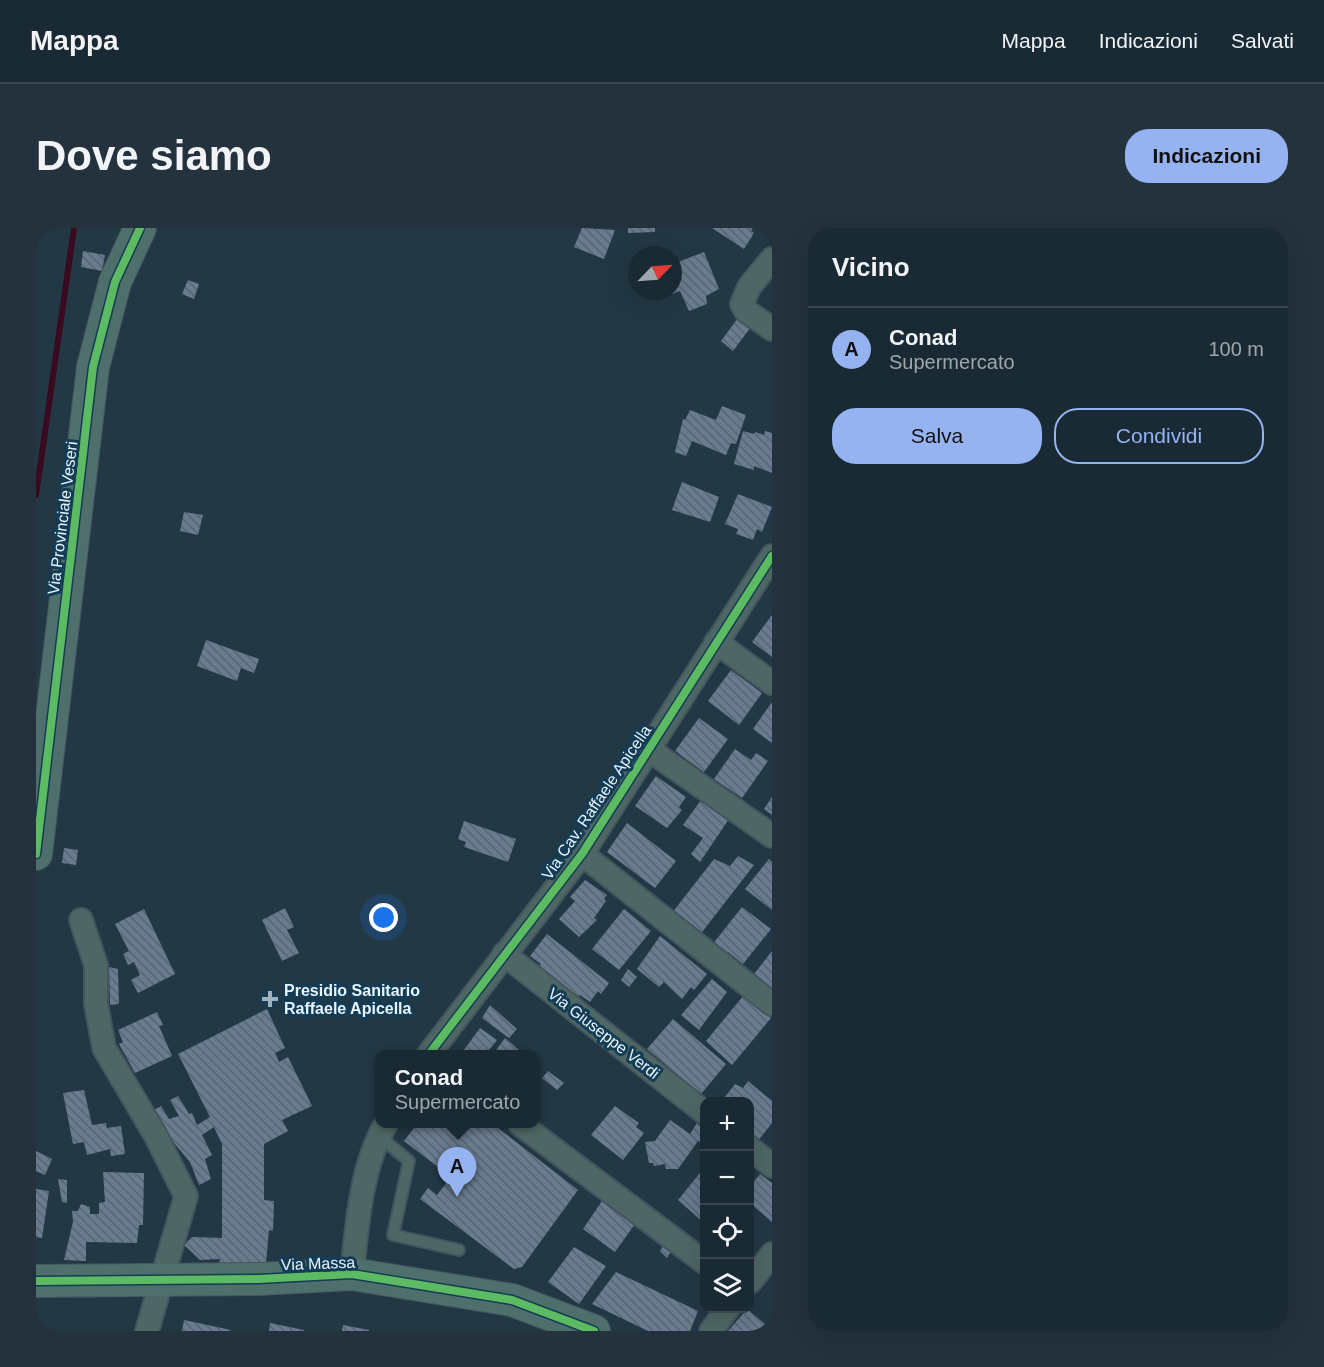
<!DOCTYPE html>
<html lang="it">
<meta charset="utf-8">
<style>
:root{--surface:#1a2a34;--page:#23323c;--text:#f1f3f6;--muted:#9fa7ac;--line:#38464f;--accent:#95b2f1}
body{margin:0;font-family:Arial,sans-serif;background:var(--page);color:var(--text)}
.controls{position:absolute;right:18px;bottom:18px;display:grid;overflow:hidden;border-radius:12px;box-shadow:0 6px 24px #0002}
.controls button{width:54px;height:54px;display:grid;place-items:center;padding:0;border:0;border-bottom:2px solid var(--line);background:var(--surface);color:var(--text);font:30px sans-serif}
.compass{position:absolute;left:592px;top:18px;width:54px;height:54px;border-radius:50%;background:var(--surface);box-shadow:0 6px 24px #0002;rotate:65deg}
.you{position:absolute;left:348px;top:690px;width:21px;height:21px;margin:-15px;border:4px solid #fff;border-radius:50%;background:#1a73e8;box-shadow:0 0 0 9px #1a73e833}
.badge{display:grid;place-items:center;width:39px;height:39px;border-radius:50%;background:var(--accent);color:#111;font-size:20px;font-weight:700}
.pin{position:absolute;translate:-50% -50px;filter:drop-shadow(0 2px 3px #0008)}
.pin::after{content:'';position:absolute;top:32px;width:21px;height:18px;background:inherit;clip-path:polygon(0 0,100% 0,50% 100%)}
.popup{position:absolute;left:339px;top:822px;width:165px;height:78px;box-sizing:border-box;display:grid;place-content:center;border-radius:12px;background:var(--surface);filter:drop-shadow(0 2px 4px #0005);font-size:20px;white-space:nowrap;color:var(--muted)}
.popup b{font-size:22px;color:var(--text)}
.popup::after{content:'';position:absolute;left:50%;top:100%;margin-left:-12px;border:12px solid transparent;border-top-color:var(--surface)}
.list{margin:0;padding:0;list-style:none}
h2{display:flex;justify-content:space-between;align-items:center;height:78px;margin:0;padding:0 24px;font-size:26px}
h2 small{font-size:20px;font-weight:400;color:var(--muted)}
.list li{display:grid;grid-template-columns:39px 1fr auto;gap:18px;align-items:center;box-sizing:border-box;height:84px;padding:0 24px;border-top:2px solid var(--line)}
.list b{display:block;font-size:22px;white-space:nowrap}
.list p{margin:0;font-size:20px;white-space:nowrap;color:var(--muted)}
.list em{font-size:20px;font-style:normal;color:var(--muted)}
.actions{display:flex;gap:12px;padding:18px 24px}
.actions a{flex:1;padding:14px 0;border:2px solid var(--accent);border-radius:24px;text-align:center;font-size:21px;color:var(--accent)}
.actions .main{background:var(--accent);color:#111}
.icon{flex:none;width:33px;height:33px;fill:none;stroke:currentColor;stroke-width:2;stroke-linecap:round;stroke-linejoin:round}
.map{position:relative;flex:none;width:736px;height:1103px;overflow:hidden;border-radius:24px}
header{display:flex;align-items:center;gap:36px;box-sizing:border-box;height:84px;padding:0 30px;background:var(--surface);border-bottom:2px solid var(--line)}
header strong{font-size:28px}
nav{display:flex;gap:33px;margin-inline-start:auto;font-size:21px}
.intro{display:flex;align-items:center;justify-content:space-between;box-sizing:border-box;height:144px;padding:0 36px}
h1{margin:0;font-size:42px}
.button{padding:15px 27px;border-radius:24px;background:var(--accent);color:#111;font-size:21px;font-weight:700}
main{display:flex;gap:36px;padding:0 36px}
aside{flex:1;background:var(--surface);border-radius:24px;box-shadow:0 6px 24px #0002}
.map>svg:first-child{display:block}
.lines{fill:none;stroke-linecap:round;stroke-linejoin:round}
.stream{stroke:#3a0a21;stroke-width:6}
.building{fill:url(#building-back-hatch)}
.lane-casing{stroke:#455560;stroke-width:14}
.street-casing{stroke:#455560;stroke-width:26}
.secondary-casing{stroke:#455560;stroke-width:34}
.lane{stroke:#4e6764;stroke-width:10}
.street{stroke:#4e6764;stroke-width:22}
.secondary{stroke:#4f6f6c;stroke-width:32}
.cycleway-casing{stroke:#143c54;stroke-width:11}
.cycleway{stroke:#5cba63;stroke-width:8}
.poi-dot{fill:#a2b2bd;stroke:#143c54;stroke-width:2}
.labels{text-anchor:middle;stroke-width:6;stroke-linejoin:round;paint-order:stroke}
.street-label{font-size:16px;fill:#e6f4fe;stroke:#143c54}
.poi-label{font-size:16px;font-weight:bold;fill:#e6f4fe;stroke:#143c54;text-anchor:start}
</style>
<header>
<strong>Mappa</strong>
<nav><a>Mappa</a><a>Indicazioni</a><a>Salvati</a></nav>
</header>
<div class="intro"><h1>Dove siamo</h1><a class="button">Indicazioni</a></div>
<main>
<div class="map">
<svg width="736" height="1103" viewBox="0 0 736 1103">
<defs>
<pattern id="building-back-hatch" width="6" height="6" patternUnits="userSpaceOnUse" patternTransform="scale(1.5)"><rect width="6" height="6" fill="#697b8e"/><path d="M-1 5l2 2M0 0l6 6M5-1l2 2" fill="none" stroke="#596470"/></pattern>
</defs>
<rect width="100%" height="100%" fill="#233845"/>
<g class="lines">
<path class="stream" d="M 0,267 L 38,0"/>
</g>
<path class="building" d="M 546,0 L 579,2 L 568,31 L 538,19 Z
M 592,0 L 619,0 L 619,4 L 592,5 Z
M 676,0 L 717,0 L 715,3 L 718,5 L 708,21 Z
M 47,23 L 69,27 L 66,43 L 45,39 Z
M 668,24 L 683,61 L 670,68 L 671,76 L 653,83 L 644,63 L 636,66 L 637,46 L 644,43 L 642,34 Z
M 152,52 L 163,56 L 158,71 L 146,66 Z
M 702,90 L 715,99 L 697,123 L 685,113 Z
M 686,178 L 710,187 L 700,216 L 695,215 L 690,227 L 656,213 L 650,228 L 639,224 L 647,191 L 649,192 L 654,182 L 680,192 Z
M 707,203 L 718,206 L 719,204 L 728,207 L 729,203 L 736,205 L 736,245 L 718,238 L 718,242 L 698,236 Z
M 646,254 L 683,269 L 674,294 L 636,282 Z
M 702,266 L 736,279 L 726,304 L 721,301 L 717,312 L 700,306 L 702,301 L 689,296 Z
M 148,284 L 167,287 L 162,307 L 144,303 Z
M 736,387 L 736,429 L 716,414 Z
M 170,412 L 223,431 L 218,445 L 205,440 L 201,453 L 161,438 Z
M 695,442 L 726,465 L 703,497 L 672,473 Z
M 736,474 L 736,515 L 717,501 Z
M 663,490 L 692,511 L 668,544 L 639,523 Z
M 699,521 L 715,532 L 720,525 L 732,533 L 706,570 L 678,551 Z
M 620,548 L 650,569 L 643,579 L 646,582 L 631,600 L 599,578 Z
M 736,569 L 736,587 L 728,581 Z
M 665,572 L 693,591 L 664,634 L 655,626 L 667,610 L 647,597 Z
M 428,593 L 480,611 L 472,634 L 428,619 L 430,614 L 422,611 Z
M 591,595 L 640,633 L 619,660 L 571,624 Z
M 28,620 L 42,622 L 40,637 L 26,635 Z
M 702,628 L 718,637 L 663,708 L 636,685 L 678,631 L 694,638 Z
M 733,631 L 736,634 L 736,682 L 709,661 Z
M 549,652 L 571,667 L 568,671 L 570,673 L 558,690 L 561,692 L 543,709 L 523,691 L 539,673 L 534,669 Z
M 706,679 L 735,701 L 707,736 L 692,724 L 689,727 L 676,717 Z
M 249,680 L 258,699 L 251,702 L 263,725 L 246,733 L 226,692 Z
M 108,681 L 139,746 L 102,765 L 95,752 L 104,747 L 98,734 L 92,737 L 87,726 L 93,723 L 79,696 Z
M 588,681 L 615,703 L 583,742 L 556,721 Z
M 511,706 L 573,755 L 565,766 L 562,763 L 554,774 L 544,767 L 542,769 L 503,738 L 505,736 L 494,728 Z
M 624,708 L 671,746 L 658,762 L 655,759 L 646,771 L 628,754 L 623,759 L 601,741 Z
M 736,723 L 736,760 L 718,746 Z
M 73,739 L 82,741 L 83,776 L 74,777 Z
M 592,741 L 601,749 L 593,759 L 585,752 Z
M 676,751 L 691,764 L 663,802 L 645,787 Z
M 708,767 L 735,790 L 696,837 L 670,813 Z
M 454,777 L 481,801 L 473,810 L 446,790 Z
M 231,781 L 249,820 L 239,825 L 243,834 L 252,829 L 276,878 L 246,892 L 252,903 L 228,916 L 228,972 L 238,973 L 237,1003 L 233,1002 L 230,1035 L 183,1036 L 184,1031 L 164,1032 L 148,1017 L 156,1009 L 186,1010 L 186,916 L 178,899 L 166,907 L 176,927 L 169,931 L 175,951 L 163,957 L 154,934 L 122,896 L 116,883 L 125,878 L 133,891 L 143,888 L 134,872 L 142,868 L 153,886 L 156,885 L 161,897 L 174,889 L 142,826 Z
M 121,784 L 127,797 L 123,798 L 136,828 L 99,845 L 83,816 L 87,814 L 82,802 Z
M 637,791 L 690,836 L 665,866 L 611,821 Z
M 444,800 L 461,812 L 450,826 L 425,826 Z
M 469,810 L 483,822 L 479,826 L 464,826 L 460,822 Z
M 512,843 L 528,855 L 521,862 L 506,850 Z
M 712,853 L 736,873 L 736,895 L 721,914 L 714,908 L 714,874 L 685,874 L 699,856 L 707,860 Z
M 48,862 L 56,897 L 70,895 L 71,900 L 85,898 L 89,926 L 75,928 L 74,921 L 51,927 L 48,914 L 37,916 L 27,865 Z
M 579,878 L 603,895 L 600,899 L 608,905 L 587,932 L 555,907 Z
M 634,892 L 654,906 L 661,895 L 668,901 L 668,915 L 662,913 L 642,941 L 630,941 L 629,936 L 618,938 L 617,935 L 613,935 L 609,914 L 619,913 Z
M 381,896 L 457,896 L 542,962 L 486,1039 L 478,1041 L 384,971 L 392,960 L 401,967 L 415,949 L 368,913 Z
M 0,923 L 16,931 L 9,947 L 0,943 Z
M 668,940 L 668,995 L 642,972 Z
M 67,944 L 108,945 L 107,997 L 103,997 L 101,1015 L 50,1014 L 50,1033 L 28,1032 L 37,994 L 36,983 L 42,983 L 45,976 L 54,979 L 54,986 L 63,986 L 63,975 L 69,974 Z
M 724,946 L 736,955 L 736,994 L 714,975 L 714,958 Z
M 22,951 L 31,952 L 31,975 L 26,974 Z
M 0,961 L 13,963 L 6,1010 L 0,1009 Z
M 566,973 L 599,996 L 579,1024 L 547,1001 Z
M 630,1012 L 638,1018 L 631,1030 L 624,1023 Z
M 538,1019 L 570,1038 L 543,1076 L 512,1054 Z
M 580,1044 L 662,1083 L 654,1103 L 612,1103 L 556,1076 Z
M 711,1081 L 736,1102 L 736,1103 L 692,1103 Z
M 148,1092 L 195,1102 L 194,1103 L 146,1103 Z
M 234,1095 L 268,1102 L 268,1103 L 233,1103 Z
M 307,1097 L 333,1102 L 333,1103 L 306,1103 Z"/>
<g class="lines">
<g class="lane-casing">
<path id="lane" d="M 343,908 L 373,933 L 357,1007 L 423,1022"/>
</g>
<g class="street-casing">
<path id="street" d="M 736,31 L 713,59 L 706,76 L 710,83 L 736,101
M 680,414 L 736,455
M 612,521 L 736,608
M 546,626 L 736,776
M 45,692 L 60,737 L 60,776 L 68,820 L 120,908 L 150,968 L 111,1103
M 468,726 L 668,884
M 393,826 L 546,626 L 736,328
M 484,896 L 668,1034
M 714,920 L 736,938
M 316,1046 C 321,998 325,937 350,896
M 714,1054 L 736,1026
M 675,1103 L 692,1080"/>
</g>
<g class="secondary-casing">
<path id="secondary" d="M 0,626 L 57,139 L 79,54 L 104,0
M 0,1053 L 223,1051 L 316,1046 L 476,1072 L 558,1103"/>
</g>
<use href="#lane" class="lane"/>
<use href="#street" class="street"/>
<use href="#secondary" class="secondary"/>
<g class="cycleway-casing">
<path id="cycleway" d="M 0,626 L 57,139 L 79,54 L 104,0
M 393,826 L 546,626 L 736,328
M 0,1053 L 223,1051 L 316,1046 L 476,1072 L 558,1103"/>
</g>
<use href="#cycleway" class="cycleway"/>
</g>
<path class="poi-dot" d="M231 762h6v6h6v6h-6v6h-6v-6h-6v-6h6z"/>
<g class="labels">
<g class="street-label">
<text transform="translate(26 290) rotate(-83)" y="6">Via Provinciale Veseri</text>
<text transform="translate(560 574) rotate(-56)" y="6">Via Cav. Raffaele Apicella</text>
<text transform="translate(568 805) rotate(38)" y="6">Via Giuseppe Verdi</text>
<text transform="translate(282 1035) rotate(-2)" y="6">Via Massa</text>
</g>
<g class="poi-label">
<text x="248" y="768">Presidio Sanitario<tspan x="248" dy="18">Raffaele Apicella</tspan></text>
</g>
</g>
</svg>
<div class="controls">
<button>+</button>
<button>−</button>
<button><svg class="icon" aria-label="locate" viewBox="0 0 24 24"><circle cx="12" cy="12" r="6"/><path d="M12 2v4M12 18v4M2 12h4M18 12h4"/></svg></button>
<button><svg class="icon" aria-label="layers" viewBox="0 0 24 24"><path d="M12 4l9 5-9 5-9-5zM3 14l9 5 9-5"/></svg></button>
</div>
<svg class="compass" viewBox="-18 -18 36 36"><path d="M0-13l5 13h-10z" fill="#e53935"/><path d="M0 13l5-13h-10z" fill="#9fa7ac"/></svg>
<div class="you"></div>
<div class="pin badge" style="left:421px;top:969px">A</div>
<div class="popup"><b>Conad</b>Supermercato</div>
</div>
<aside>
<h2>Vicino<small></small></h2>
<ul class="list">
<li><span class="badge">A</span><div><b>Conad</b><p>Supermercato</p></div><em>100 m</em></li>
</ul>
<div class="actions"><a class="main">Salva</a><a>Condividi</a></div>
</aside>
</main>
